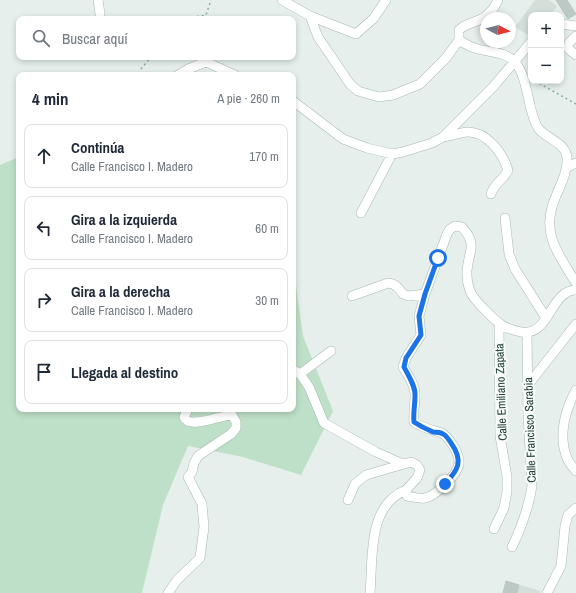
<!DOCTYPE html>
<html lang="es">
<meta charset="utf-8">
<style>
:root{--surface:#fff;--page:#f2f2f3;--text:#1f2937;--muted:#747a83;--line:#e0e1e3}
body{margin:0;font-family:"Archivo Narrow",sans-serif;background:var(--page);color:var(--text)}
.controls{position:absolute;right:12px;top:12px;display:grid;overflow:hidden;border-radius:8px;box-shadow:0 2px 6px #0003}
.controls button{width:36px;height:36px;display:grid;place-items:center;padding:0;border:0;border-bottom:1px solid var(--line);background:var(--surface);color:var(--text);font:20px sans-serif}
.compass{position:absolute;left:480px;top:12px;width:36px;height:36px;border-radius:50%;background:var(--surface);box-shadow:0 2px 6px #0003;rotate:97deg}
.stop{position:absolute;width:12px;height:12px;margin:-9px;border:3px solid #1a73e8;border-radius:50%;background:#fff}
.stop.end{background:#1a73e8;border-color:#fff;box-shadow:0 1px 4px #0008}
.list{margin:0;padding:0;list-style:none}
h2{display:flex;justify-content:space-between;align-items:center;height:52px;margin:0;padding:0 16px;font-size:17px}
h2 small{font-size:13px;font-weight:400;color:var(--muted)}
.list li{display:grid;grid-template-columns:26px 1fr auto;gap:12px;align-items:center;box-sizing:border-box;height:64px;margin:0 8px 8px;padding:0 8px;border:1px solid var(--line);border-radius:8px}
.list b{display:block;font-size:15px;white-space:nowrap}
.list p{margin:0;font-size:13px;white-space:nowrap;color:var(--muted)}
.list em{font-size:13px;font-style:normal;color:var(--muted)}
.icon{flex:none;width:22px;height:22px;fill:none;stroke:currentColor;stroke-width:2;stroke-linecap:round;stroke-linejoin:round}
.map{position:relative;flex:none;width:576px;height:593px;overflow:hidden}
.search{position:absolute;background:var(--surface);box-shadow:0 2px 6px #0003;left:16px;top:16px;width:280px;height:44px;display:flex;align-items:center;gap:10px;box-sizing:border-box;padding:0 14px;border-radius:8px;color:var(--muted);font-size:15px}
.panel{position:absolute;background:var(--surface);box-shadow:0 2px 6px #0003;left:16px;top:72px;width:280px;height:340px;border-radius:8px}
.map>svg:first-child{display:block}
.built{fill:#d4dfda}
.green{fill:#bfe0c8}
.building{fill:#bbcac4;stroke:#b8c9c2}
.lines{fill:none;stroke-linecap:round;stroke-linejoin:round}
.minor-casing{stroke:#a8b8b2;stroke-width:10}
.path{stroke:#86b3a5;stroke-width:1.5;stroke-dasharray:2 3;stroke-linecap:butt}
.minor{stroke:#fff;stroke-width:9}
.route{stroke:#1a73e8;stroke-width:5}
.labels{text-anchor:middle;stroke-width:4;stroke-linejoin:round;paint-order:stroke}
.street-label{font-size:12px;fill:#24423a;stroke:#f7fbf9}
</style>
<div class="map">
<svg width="576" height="593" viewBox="0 0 576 593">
<rect width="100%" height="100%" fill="#e6efeb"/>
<path class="built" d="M 535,0 L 549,0 L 557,6 L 551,15 L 531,15 L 531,37 L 515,27 Z
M 506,581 L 541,591 L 540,593 L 503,593 Z"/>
<path class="green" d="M 19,157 L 19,409 L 293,409 L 293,263 L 303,336 L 333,411 L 301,475 L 243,457 L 188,446 L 163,505 L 142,593 L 0,593 L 0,165 Z"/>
<path class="building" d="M 556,0 L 567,0 L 576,14 L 568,19 Z
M 506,581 L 519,585 L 517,593 L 503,593 Z"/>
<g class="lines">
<g class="minor-casing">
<path id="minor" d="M 98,0 L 100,14
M 282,0 L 310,16 L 356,34 L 374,18 L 386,0
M 310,16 L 318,37 L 350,84 L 358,91 L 379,97 L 393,95 L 420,84 L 446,58 L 459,40 L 459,30 L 464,26 L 484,18 L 493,9 L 498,0
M 561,24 L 576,26
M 576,36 L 569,43 L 568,48 L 571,51 L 576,55
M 459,40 C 465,44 470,47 478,49 C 489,52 506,52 515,62 C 529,79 527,110 538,128 C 546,139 566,142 567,158 C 568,170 561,184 556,196 C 540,232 557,252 576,283
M 178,75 L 188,69 L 206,62 L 235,75
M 293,101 L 343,139 L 367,148 L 392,154 L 403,152 L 432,143 L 443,137 L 493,87 L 531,42
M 443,137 C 451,136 459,133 467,132 C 487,131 503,154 508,170 C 504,180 495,182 491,194
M 566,168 L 576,163
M 361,213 L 392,154
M 505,218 L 509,254 L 515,269 L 546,318
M 352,296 L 388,283 C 396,284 398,287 403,294 L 409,296 L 425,294
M 293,370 L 300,374 L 309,387 L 324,423 L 376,452 L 403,464
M 300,374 L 331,351
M 528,385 L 576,324
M 576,390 C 565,410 558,436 567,458 C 569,463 573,467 576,471
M 348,500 L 355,484 L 366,475 L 411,462 L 417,465 L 420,470 L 417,478 L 406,490 L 407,496 C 413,497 419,499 425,498 C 436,496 457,475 459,464 C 460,457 456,450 452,444 C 450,441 445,435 442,433 C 431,429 424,429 414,422 C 413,413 415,405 415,396 C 416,386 408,375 403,367 L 406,358 L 421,335 L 419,316 L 425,294 L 447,234 L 450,229 L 455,226 L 462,227 C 464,230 468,234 469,237 C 474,246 469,255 468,264 C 466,273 467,283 470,291 C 474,300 481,306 488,313 C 499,324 505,329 521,332 C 550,337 550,290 576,290
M 494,529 L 504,508 L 507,491 L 507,477 L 500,436 L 499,324
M 512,547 C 521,528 529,507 532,486 L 528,415 L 527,333
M 168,593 L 177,580 L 200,558 L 204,527 L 202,504 L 188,477 L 192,472 L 194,463 L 198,456 L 231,434 L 236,428 L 236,422 L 232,415 C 220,415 189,430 184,417 L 188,409
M 370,593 C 373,559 367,505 406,490
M 547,593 L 561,566 L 565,526 L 568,515 L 576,508"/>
</g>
<path class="path" d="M 193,19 L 194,17 L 206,15 L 211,0
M 141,69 L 151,57
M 535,81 L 576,104"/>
<use href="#minor" class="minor"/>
</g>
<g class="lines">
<path class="route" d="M 438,258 L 425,294 L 419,316 L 421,335 L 406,358 L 404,367 C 408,375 416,387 415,396 C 415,405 413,413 414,422 C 420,426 426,429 433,432 C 436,432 440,432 443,434 C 446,435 449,440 451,443 C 464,461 458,470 445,484"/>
</g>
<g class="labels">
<g class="street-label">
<text transform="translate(501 392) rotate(-92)" y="4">Calle Emiliano Zapata</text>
<text transform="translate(530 430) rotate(-92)" y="4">Calle Francisco Sarabia</text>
</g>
</g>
</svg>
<div class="controls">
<button>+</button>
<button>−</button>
</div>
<svg class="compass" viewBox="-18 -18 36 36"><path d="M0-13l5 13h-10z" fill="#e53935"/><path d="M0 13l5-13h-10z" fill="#747a83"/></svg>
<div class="stop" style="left:438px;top:258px"></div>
<div class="stop end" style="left:445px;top:484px"></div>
<div class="search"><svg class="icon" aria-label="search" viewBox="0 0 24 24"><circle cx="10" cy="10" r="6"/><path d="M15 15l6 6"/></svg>Buscar aquí</div>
<section class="panel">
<h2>4 min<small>A pie · 260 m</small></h2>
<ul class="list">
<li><svg class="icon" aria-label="ahead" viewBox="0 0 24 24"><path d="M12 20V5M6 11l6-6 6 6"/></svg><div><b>Continúa</b><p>Calle Francisco I. Madero</p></div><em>170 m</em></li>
<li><svg class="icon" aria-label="left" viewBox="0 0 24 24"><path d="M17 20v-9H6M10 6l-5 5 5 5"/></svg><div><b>Gira a la izquierda</b><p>Calle Francisco I. Madero</p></div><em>60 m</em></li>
<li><svg class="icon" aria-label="right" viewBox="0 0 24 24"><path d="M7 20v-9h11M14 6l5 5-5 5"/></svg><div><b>Gira a la derecha</b><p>Calle Francisco I. Madero</p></div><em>30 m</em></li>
<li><svg class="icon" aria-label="arrive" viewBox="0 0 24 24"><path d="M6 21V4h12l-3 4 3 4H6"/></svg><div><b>Llegada al destino</b></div></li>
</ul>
</section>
</div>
